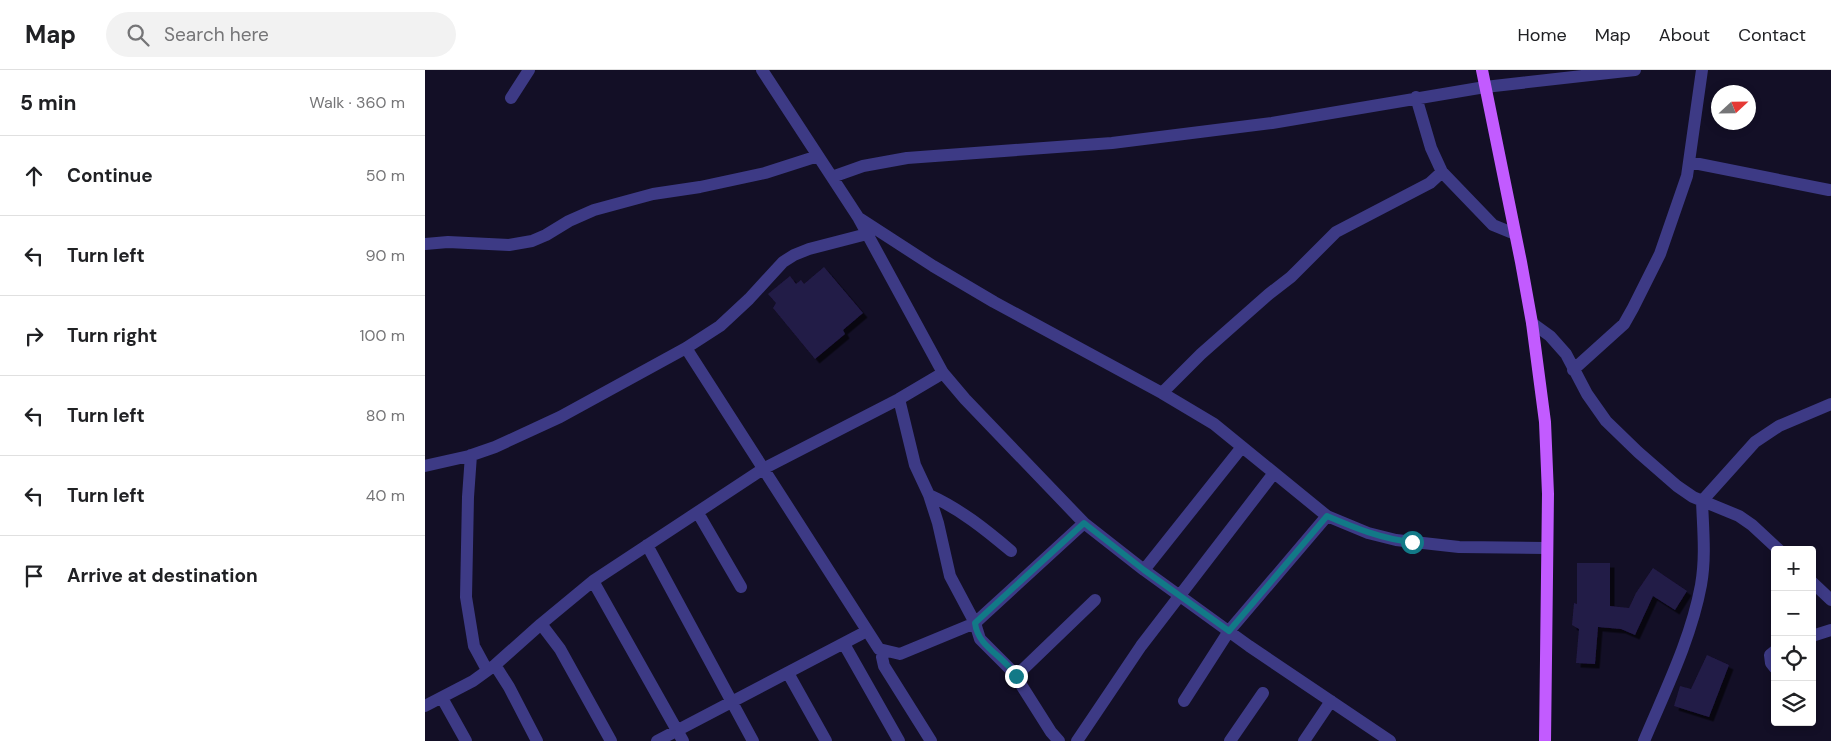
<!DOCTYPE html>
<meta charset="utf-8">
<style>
:root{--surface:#fff;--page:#f2f2f2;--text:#202124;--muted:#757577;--line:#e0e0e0}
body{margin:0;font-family:"DM Sans",sans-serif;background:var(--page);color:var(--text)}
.controls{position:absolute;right:15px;bottom:15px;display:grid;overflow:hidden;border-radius:5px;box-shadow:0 2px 8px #0003}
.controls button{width:45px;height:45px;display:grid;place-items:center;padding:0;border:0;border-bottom:1px solid var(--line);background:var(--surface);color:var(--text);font:25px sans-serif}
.compass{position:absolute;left:1286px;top:15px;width:45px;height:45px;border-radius:50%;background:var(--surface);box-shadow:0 2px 8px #0003;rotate:68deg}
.stop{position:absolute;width:15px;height:15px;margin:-11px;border:4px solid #127987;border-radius:50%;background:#fff}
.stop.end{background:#127987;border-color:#fff;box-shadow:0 1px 5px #0008}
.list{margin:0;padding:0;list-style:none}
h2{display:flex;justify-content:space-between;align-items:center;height:65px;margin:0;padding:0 20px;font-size:21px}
h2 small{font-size:16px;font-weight:400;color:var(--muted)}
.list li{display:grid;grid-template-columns:32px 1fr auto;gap:15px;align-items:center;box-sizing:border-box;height:80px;padding:0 20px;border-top:1px solid var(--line)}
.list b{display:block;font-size:19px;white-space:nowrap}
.list em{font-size:16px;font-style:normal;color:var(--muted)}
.icon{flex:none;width:28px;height:28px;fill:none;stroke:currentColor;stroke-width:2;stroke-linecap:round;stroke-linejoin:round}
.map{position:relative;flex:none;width:1406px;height:671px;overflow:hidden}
header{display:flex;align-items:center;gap:30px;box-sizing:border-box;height:70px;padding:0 25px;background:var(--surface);border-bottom:1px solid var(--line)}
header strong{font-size:24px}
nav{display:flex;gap:28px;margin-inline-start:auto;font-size:18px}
.search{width:350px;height:45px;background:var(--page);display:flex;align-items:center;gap:12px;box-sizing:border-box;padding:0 18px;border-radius:28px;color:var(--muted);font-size:19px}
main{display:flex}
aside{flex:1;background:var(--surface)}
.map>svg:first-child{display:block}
.building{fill:#241b47;filter:url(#shadow)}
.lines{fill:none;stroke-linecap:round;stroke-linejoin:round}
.minor{stroke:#3d3a85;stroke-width:12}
.major{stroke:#c25bff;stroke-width:12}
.route{stroke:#127987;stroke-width:6}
</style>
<header>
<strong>Map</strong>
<div class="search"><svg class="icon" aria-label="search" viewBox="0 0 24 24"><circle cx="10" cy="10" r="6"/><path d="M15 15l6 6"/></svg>Search here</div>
<nav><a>Home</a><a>Map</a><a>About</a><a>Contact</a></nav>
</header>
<main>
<aside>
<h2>5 min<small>Walk · 360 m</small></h2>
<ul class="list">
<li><svg class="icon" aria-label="ahead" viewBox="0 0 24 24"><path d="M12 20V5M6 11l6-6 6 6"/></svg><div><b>Continue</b></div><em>50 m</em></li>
<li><svg class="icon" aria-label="left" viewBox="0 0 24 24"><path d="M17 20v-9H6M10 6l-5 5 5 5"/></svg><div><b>Turn left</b></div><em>90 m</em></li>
<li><svg class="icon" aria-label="right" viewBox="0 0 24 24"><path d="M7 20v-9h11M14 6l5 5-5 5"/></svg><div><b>Turn right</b></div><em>100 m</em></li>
<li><svg class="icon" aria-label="left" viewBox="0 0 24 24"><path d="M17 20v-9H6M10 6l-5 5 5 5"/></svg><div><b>Turn left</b></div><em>80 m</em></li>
<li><svg class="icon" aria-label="left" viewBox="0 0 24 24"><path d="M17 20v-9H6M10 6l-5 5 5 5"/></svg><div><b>Turn left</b></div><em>40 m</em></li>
<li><svg class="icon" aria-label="arrive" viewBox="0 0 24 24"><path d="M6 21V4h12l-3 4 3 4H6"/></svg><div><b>Arrive at destination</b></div></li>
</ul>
</aside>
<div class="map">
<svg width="1406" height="671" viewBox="0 0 1406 671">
<defs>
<filter id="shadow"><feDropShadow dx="4.5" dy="4.5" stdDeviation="0" flood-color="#0009"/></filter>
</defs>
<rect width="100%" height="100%" fill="#130f26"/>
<path class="building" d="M 399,197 L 438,243 L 418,260 L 420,264 L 390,289 L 348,238 L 351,233 L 343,224 L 365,206 L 371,214 L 376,210 L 379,214 Z
M 1152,493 L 1185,493 L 1185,536 L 1204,538 L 1211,523 L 1228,498 L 1262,521 L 1250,540 L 1228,526 L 1210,565 L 1196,559 L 1173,557 L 1170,594 L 1151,593 L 1154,559 L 1147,555 L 1149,533 L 1152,534 Z
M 1282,585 L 1304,595 L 1284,647 L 1249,636 L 1255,616 L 1266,619 Z"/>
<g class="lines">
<path class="minor" d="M 337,0 L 433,147 L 518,303 L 540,329 L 659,453 L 719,500 L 824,576 L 965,671
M 991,27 L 1006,78 L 1017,102 L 1068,155 L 1090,164
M 86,28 L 104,0
M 1264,92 L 1404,120
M 407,107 L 438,96 L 482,88 L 687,73 L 847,53 L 1060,17 L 1210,0
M 434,148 L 508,196 L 569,232 L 737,323 L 789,354 L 902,446 L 943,463 L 971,470 L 1034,477 L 1121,478
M 0,174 L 23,172 L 84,175 L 107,171 L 121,165 L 144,151 L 169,140 L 228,124 L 275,117 L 340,103 L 393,86
M 1107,253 L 1125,266 L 1141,284 L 1162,324 L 1181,351 L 1213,382 L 1252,416 L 1268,427 L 1314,446 L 1327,455 L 1354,480
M 261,278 L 454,579 L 475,584 L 550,553 L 659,453
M 1148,300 L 1199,254 L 1208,238 L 1235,184 L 1262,106 L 1277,0
M 737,323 L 776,284 L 844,224 L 866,207 L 911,162 L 1005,113 L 1017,102
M 474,329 L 490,395 L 504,425 L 513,453 L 525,506 L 550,553 L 555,569 L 588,602 L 626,662 L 634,671
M 46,385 L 43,427 L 41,527 L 49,576 L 62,600
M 0,396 L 44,386 L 70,377 L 135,347 L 261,278 L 295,256 L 324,229 L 358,192 L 369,185 L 384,179 L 442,164
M 504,425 C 535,439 560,459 586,481
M 273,443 L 316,517
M 222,475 L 328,671
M 719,500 L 817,377
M 168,511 L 258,671
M 1387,512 L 1406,530
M 116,554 L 135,579 L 186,671
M 1387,566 L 1406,560
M 419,574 L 474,671
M 459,581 L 457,587 L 459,596 L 506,671
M 1350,581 L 1345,585 L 1346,593 L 1350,598
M 70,595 L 84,617 L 112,671
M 363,603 L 401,671
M 591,606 L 670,530
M 17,628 L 41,671
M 759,631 L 804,561 L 902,446
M 0,636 L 48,611 L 70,595 L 116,554 L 168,511 L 338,399 L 474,329 L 518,303
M 232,671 L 442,561
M 652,671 L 716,576 L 849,403
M 805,671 L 838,623
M 879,671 L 906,631
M 1219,671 C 1240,621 1266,569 1276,515 C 1281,487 1278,459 1277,431 L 1330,372 L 1354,356 L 1406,334"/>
<path class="major" d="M 1057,0 L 1096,192 L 1107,253 L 1120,352 L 1123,424 L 1120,671"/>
</g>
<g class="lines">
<path class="route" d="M 591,606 C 579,585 553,578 550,553 L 659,453 L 719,500 L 804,561 L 902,446 C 930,458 957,469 987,472"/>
</g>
</svg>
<div class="controls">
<button>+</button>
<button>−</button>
<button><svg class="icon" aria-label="locate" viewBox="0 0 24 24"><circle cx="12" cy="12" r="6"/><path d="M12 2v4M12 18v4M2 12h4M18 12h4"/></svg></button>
<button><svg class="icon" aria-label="layers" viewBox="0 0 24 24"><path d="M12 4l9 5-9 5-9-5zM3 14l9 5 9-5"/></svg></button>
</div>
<svg class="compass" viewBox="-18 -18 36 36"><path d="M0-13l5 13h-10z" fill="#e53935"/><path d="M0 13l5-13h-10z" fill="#757577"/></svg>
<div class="stop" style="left:987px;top:472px"></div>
<div class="stop end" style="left:591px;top:606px"></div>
</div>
</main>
